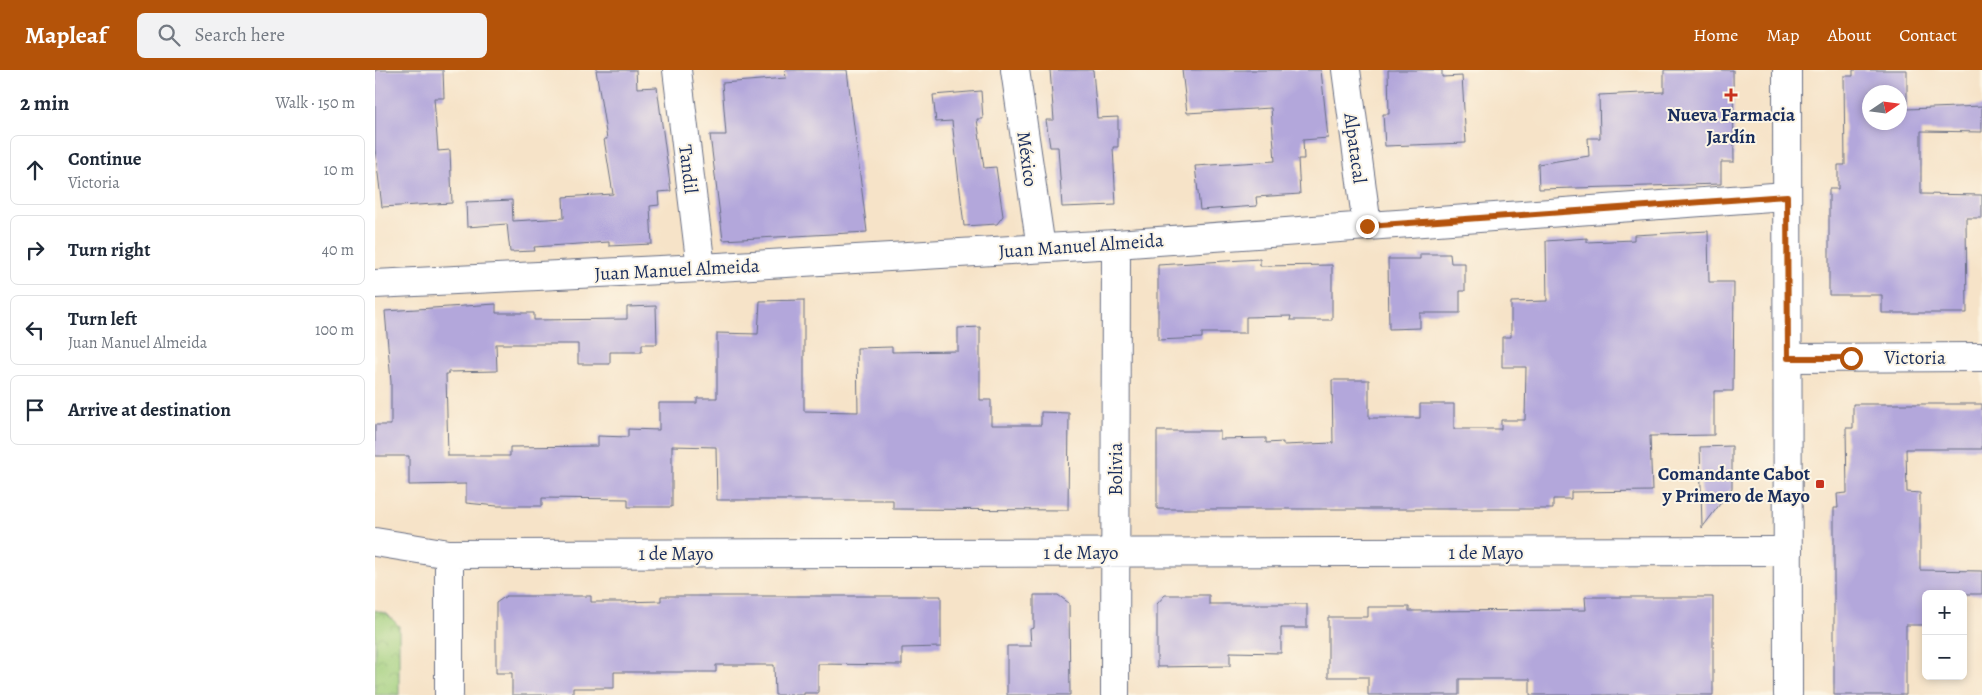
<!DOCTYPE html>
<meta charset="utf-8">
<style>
:root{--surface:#fff;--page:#f2f2f3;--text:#1f2937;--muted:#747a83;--line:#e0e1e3;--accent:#b45309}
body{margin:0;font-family:Alegreya,serif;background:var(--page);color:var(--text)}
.controls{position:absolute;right:15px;bottom:15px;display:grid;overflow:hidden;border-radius:8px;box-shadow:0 2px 8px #0003}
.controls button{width:45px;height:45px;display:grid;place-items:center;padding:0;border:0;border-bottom:1px solid var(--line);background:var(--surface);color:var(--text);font:25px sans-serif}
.compass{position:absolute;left:1487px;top:15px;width:45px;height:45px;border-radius:50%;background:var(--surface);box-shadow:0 2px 8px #0003;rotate:77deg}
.stop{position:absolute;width:15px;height:15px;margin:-11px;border:4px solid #b45309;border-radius:50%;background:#fff}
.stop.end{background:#b45309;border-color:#fff;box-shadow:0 1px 5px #0008}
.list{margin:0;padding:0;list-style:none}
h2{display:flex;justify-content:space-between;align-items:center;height:65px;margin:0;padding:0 20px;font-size:21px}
h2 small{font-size:16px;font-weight:400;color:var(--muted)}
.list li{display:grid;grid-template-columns:32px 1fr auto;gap:15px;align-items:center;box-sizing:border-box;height:70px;margin:0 10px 10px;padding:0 10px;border:1px solid var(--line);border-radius:8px}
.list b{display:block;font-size:19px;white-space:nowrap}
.list p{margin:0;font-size:16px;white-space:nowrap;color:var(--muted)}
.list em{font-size:16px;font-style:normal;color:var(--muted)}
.icon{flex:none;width:28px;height:28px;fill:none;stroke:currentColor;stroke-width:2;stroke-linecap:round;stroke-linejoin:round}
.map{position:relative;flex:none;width:1607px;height:625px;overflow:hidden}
header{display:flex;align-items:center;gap:30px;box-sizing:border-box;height:70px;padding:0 25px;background:var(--accent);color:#fff}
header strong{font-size:24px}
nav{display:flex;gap:28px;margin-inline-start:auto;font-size:18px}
.search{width:350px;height:45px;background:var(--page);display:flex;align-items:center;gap:12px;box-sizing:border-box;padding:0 18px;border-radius:8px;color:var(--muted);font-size:19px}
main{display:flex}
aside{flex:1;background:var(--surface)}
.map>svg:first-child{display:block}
.park{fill:url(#park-crowns);stroke:#5e7f6e}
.building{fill:#b3a7db;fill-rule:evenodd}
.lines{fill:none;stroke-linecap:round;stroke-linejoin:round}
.minor-casing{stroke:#686e83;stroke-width:30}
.secondary-casing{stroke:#686e83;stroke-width:30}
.minor{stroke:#fff;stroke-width:28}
.secondary{stroke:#fff;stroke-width:28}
.route{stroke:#b45309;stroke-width:6}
.poi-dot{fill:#c8321e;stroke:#fcf5e5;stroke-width:2}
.labels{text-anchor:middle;stroke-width:4;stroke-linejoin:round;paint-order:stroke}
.poi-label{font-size:19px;font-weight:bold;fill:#1b2f5e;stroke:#fcf5e5}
.street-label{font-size:19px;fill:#1b2f5e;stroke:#fcf5e5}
</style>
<header>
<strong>Mapleaf</strong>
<div class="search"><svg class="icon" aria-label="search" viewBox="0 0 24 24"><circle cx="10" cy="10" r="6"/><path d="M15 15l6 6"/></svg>Search here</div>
<nav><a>Home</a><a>Map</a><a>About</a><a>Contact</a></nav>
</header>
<main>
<aside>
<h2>2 min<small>Walk · 150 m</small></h2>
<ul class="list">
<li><svg class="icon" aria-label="ahead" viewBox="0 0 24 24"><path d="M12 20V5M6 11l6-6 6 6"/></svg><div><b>Continue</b><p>Victoria</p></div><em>10 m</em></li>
<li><svg class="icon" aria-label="right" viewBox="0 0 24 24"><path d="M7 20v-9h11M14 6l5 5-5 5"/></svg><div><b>Turn right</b></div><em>40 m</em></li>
<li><svg class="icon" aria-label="left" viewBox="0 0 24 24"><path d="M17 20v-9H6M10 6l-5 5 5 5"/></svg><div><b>Turn left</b><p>Juan Manuel Almeida</p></div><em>100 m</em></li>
<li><svg class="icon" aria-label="arrive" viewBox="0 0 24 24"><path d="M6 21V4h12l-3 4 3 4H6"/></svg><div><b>Arrive at destination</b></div></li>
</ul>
</aside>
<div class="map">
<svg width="1607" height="625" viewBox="0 0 1607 625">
<defs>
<pattern id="park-crowns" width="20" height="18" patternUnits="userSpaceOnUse" patternTransform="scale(1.25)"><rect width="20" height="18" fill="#a1cf7d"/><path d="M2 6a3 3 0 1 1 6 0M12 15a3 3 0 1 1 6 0" fill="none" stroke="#8ab26e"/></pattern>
</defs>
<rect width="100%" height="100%" fill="#fcf5e5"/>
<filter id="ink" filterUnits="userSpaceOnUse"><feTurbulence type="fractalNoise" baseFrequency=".02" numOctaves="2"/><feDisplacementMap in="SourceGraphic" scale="10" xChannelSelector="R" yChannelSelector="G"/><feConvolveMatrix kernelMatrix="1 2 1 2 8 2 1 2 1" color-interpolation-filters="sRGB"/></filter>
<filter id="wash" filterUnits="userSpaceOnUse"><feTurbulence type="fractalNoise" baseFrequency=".0096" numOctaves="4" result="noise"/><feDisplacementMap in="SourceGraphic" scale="20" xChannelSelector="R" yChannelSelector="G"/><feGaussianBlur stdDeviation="1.12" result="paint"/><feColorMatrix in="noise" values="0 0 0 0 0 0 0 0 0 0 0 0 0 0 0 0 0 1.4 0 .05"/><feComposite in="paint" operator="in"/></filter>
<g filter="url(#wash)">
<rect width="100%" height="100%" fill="#f6e3c8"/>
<path class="park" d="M 0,540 L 12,544 L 24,556 L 24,625 L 0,625 Z"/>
<g id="blocks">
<path class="building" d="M 0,0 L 68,0 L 69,28 L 59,28 L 63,81 L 75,80 L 77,133 L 7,137 L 0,79 Z
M 221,0 L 261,0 L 262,18 L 282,17 L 296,121 L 283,122 L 284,135 L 275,136 L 277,174 L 234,176 L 234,172 L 159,177 L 160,181 L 135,182 L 132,154 L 92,157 L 91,132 L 137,130 L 138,151 L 189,148 L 188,127 L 238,124 L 229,69 L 232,69 Z
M 410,0 L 472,0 L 492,162 L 348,170 L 335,65 L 351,65 L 347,13 L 411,8 Z
M 675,0 L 718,0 L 722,48 L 743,47 L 743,77 L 738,77 L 741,135 L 687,137 L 683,77 L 675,77 L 671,50 L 679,50 Z
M 807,0 L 946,0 L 953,68 L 928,70 L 929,89 L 923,89 L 925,124 L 881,127 L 882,136 L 825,140 L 820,96 L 900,91 L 896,38 L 812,43 Z
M 1013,0 L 1067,0 L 1067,7 L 1087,6 L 1091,73 L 1010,76 L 1008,44 L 1014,44 Z
M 1289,0 L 1358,0 L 1359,92 L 1346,92 L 1346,114 L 1164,119 L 1163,94 L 1214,86 L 1213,68 L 1225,68 L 1224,25 L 1289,22 Z
M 1478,0 L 1532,0 L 1532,39 L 1607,36 L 1607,62 L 1546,61 L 1546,124 L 1607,125 L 1607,148 L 1591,148 L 1592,243 L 1507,243 L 1507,225 L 1454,225 L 1454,119 L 1463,119 L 1463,95 L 1470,95 L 1469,6 L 1478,6 ZM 1494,22 L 1524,22 L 1524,52 L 1494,52 Z
M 606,21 L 608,49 L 602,49 L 609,98 L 621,97 L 628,146 L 622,154 L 589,156 L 577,51 L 561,52 L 558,25 Z
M 1333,161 L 1334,212 L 1359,212 L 1358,321 L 1339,321 L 1339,365 L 1275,366 L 1277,421 L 1196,422 L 1196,429 L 1178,429 L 1178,439 L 782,439 L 782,361 L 845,361 L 845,369 L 891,368 L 891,373 L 908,372 L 908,375 L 958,373 L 957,310 L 994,310 L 994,348 L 1045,348 L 1045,334 L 1079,334 L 1079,359 L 1126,359 L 1126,350 L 1150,350 L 1151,297 L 1127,297 L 1127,267 L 1136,267 L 1136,232 L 1172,231 L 1171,171 L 1212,168 L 1212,172 L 1259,170 L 1259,165 Z
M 1045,184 L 1075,184 L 1076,193 L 1090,193 L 1090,221 L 1085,221 L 1085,243 L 1045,243 L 1045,258 L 1014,259 L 1013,189 L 1045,189 Z
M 885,189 L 885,196 L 957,195 L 957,250 L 915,250 L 916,246 L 871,247 L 871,263 L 827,263 L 827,268 L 783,270 L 783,195 Z
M 429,230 L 429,341 L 483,342 L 482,278 L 517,277 L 517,282 L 583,281 L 583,258 L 605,257 L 605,330 L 616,330 L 616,355 L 666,355 L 666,342 L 694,343 L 693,440 L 518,439 L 518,430 L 342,430 L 341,377 L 297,376 L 297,437 L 253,437 L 253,429 L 167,428 L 167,436 L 122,436 L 91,433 L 91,414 L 34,415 L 34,386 L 0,386 L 0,355 L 16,355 L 16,312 L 10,241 L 121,234 L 121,243 L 159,243 L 159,250 L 252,249 L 252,237 L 281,236 L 282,274 L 267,274 L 267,282 L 235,282 L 235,294 L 203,294 L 203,274 L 121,274 L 122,301 L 73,302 L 73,304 L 71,304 L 73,386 L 135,386 L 135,377 L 223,376 L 223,366 L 253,367 L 253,359 L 284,360 L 284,333 L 322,333 L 322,328 L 342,328 L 342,263 L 383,264 L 385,231 Z
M 1478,334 L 1607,334 L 1607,379 L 1531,379 L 1532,422 L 1545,423 L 1545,500 L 1607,501 L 1607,524 L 1551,524 L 1551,555 L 1531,555 L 1531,625 L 1459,625 L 1459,438 L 1463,438 L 1462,424 L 1472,423 L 1471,358 L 1478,358 Z
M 1357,376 L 1357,418 L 1327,458 L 1325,377 Z
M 659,525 L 683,525 L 694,533 L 695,625 L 632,625 L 632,576 L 656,576 L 655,559 L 659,558 Z
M 790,525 L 834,525 L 834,534 L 932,534 L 932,558 L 906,558 L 906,583 L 855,582 L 855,596 L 782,597 L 782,534 Z
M 131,526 L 216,526 L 216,532 L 248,532 L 286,531 L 286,526 L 566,526 L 566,577 L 527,578 L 527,595 L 443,594 L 443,623 L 429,623 L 429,625 L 400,625 L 399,595 L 341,595 L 341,602 L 239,602 L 239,618 L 198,618 L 198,625 L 137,625 L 137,603 L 121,603 L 121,533 Z
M 1210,527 L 1338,527 L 1338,625 L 1155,625 L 1155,609 L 1084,609 L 1084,625 L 993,625 L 993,607 L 953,607 L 953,547 L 993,547 L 993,537 L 1034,537 L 1034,541 L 1211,540 Z"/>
</g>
</g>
<g filter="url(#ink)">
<use href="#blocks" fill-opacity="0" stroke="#686e83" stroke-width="1"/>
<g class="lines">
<g class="minor-casing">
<path id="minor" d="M 302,0 L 326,198
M 640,0 L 666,178
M 971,0 L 992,156
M 0,214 L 326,198 L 741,174 L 1412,126
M 1413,288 L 1607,287
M 0,472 L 74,484 L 1413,481
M 74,625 L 74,484
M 740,625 L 741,174"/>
</g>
<g class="secondary-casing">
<path id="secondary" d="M 1412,0 L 1413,625"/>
</g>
<use href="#minor" class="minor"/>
<use href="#secondary" class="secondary"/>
</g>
</g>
<g class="lines" filter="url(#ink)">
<path class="route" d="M 992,156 L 1412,126 L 1413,288 L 1476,288"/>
</g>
<g class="poi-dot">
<path d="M1353.5 17.5h5v5h5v5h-5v5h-5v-5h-5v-5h5z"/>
<rect x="1440" y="409" width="10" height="10" rx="2.5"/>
</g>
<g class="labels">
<g class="poi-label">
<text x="1356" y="51">Nueva Farmacia<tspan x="1356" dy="22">Jardín</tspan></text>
<text x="1435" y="410" text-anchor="end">Comandante Cabot<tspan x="1435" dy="22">y Primero de Mayo</tspan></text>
</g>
<g class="street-label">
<text transform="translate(981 78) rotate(82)" y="7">Alpatacal</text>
<text transform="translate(653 89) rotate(82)" y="7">México</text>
<text transform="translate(314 99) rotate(83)" y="7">Tandil</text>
<text transform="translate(706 175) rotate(-4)" y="7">Juan Manuel Almeida</text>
<text transform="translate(302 199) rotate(-3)" y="7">Juan Manuel Almeida</text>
<text x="1540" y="294">Victoria</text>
<text transform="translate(740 399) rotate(-90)" y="7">Bolivia</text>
<text x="706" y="489">1 de Mayo</text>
<text x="1111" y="489">1 de Mayo</text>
<text x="301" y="490">1 de Mayo</text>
</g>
</g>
</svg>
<div class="controls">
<button>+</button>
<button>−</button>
</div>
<svg class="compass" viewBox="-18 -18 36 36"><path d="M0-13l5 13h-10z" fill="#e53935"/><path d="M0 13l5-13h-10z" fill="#747a83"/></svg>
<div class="stop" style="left:1476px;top:288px"></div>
<div class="stop end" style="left:992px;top:156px"></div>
</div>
</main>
